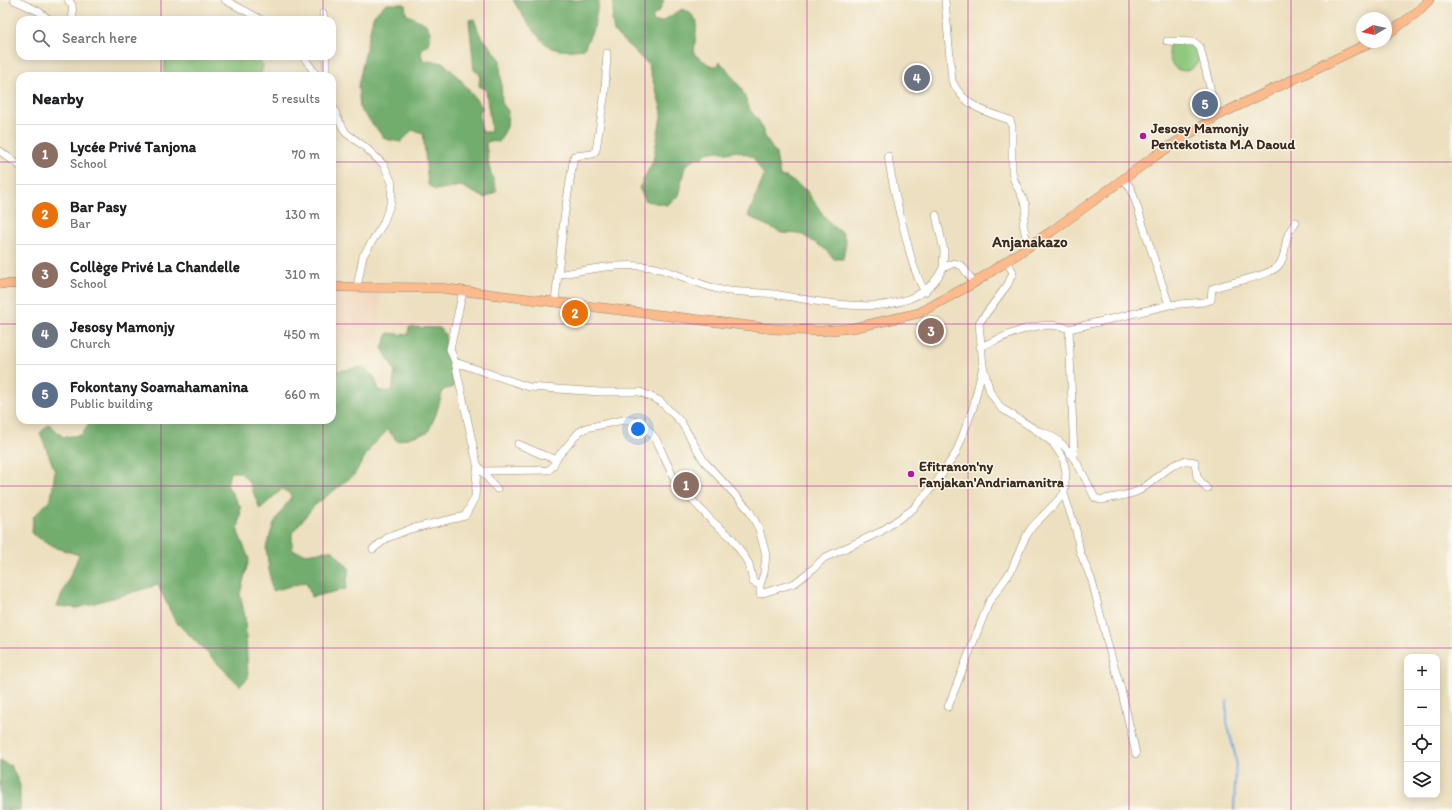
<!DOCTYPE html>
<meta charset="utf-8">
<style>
:root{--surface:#fff;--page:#f2f2f2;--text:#202124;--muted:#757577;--line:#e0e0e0;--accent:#d93025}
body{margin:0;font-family:Itim,sans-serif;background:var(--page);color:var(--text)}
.controls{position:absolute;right:12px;bottom:12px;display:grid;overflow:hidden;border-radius:8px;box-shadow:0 2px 10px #0003}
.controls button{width:36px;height:36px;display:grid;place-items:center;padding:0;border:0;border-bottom:1px solid var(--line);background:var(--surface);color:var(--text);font:20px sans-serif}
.compass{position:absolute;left:1356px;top:12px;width:36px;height:36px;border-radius:50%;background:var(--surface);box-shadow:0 2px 10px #0003;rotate:261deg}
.you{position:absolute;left:638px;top:429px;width:14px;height:14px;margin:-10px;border:3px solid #fff;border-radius:50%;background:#1a73e8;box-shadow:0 0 0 6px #1a73e833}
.badge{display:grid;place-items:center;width:26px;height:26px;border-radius:50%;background:var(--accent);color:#fff;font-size:13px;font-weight:700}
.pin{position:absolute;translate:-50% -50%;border:2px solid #fff;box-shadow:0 1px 4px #0006}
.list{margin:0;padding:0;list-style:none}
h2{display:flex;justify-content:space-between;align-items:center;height:52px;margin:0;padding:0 16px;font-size:17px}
h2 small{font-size:13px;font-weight:400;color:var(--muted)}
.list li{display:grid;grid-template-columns:26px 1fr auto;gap:12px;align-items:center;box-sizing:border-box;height:60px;padding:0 16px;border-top:1px solid var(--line)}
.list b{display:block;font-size:15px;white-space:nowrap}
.list p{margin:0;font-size:13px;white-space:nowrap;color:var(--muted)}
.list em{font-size:13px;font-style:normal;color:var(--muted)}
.icon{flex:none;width:22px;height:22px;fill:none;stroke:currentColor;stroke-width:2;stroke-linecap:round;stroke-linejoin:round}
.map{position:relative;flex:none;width:1452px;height:810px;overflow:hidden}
.search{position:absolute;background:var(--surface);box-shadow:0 2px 10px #0003;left:16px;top:16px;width:320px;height:44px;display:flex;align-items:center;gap:10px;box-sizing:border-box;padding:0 14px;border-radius:12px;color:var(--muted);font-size:15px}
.panel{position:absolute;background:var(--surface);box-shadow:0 2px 10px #0003;left:16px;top:72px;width:320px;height:352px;border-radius:12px}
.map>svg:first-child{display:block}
.built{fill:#f0d5bc}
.green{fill:#8ec97e;stroke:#647a4e}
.forest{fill:#72ad6d;stroke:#566c46}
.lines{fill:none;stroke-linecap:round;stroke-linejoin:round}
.stream{stroke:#72a8e0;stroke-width:2}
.minor-casing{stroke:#94856f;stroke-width:8}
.major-casing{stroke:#94856f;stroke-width:10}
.minor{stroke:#fff;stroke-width:7}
.major{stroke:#fbbb8d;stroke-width:9}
.grid{fill:none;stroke:#b5179e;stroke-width:1;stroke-opacity:0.55}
.poi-dot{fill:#b5179e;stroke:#fbf7ec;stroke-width:1.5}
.labels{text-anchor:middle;stroke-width:3;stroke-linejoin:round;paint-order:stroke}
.poi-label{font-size:14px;font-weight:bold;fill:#3b2a1e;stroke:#fbf7ec;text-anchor:start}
.neighbourhood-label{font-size:15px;font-weight:bold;fill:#3b2a1e;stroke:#fbf7ec}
</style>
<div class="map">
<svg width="1452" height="810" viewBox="0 0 1452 810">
<rect width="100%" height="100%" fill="#fbf7ec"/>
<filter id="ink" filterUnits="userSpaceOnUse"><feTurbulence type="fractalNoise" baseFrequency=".025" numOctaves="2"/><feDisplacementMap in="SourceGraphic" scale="8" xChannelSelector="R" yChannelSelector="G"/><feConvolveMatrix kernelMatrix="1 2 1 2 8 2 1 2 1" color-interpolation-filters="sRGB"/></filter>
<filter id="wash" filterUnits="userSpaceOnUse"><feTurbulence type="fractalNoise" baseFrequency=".012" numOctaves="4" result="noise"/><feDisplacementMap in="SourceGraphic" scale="16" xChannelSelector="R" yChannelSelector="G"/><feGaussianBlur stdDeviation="0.9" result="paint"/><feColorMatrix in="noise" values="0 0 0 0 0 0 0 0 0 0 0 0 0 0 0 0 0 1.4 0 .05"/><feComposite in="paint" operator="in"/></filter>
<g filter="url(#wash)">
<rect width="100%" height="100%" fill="#ede0c0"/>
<path class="built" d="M 332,290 L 380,292 L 381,316 L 378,340 L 332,343 Z"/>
<path class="green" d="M 1169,44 C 1176,44 1184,42 1191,44 C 1194,44 1196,47 1197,50 C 1206,70 1175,80 1170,59 C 1169,54 1167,49 1169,44 Z
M 168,56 L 215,56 L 261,62 L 263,66 L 260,76 L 164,76 L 165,61 Z"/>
<path class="forest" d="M 513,0 L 599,0 L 594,27 L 584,49 C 574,50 561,52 552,48 C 540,43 520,12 513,0 Z
M 614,0 L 664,0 L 660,10 L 652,17 L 654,22 L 661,22 L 682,9 L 689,12 L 697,21 L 694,54 L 711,66 L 716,66 L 720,62 L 725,67 L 741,88 L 750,110 L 759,121 L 766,139 L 776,154 L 780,177 L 786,177 L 806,190 L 824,216 L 836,229 L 842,232 L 846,242 L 843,259 L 834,259 L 825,249 L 801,234 L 782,233 L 748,216 L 764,175 L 753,157 L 737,151 L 726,153 L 718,151 L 706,153 L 702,158 L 697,157 L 685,166 L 678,196 L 667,205 L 646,201 L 639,188 L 653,161 L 662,111 L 648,64 L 614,32 L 612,21 Z
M 385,4 L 405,4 L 406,14 L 426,24 L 431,34 L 428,44 C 421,49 420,53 423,60 L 444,63 L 460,79 L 482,107 L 479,115 L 482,132 L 491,132 C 491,118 487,105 486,90 L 479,86 L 480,74 L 474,70 L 469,20 L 474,19 L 479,33 L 500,59 L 502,103 L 508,111 L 507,127 L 499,142 L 489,141 L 486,144 L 489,167 L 497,191 L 485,198 L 461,186 L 435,190 L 428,185 L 423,133 L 412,130 L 401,142 L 385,139 L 360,109 L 358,86 L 373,17 Z
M 409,327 L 440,328 L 445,335 L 454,387 L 443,390 L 436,414 L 428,432 L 397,441 L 388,430 L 371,447 L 354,475 L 314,506 L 292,533 L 292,550 L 306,554 L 332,550 L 349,568 L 346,589 L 312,597 L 306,582 L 272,591 L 266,547 L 274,523 L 292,495 L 282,489 L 260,509 L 249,482 L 240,472 L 230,472 L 227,485 L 241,508 L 238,532 L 249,559 L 240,594 L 245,617 L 248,678 L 240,686 L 175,621 L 158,585 L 77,608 L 57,606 L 79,555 L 57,548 L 32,534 L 33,517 L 51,499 L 55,471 L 40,433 L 49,424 L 63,437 L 82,435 L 91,420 L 332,420 L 332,347 L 334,347 L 337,371 L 363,367 L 375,378 L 379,391 L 392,391 L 395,371 L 382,348 L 388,333 L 408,335 Z
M 0,761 L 11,766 L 20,785 L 20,810 L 0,810 Z"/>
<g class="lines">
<path class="stream" d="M 1227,701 L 1227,722 L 1236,759 L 1234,810"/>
</g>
</g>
<g filter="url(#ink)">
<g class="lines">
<g class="minor-casing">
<path id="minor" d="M 14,0 L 38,11 L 50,20
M 68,0 L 72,5 L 73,20
M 225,0 L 262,20
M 945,0 L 952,81 C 965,107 985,112 1010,120 L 1012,127 L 1012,171 L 1014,180 L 1026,205 L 1026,212 L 1023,223 L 1028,247
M 323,13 L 324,20
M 1167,41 L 1194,42 L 1200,47 L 1217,116
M 303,56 L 317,76
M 326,56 L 326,76
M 332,104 L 338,119 L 346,133 L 365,147 L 384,165 L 392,183 L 391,202 L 383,224 L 363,256 L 357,287
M 0,151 L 20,166
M 888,156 C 892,183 898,208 905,234 C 911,257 913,270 925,292
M 1123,179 L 1131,188 L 1135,200 L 1169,305
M 936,215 L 944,251 L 943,268
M 557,275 C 585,270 612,264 641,266 C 669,267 695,285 722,290 C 739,293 757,292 774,294 C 823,302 916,326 943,268 L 954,263 L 962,266 L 974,283
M 463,291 L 450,349 L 455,362 L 477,464 L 482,471 L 549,470 L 553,466 L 556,459
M 555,302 L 564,218 L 574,156 L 593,154 L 596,150 L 605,92 L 607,53
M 1069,329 L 1074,457
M 980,347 C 1007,336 1040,317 1069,329 L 1169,305 L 1204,302 L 1211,300 L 1212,289 C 1227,282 1270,277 1279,265 C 1286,257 1284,245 1288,235 C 1289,231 1293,226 1296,222
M 455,362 L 529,387 L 600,392 L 640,392 L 660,401 L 681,422 L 704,461 L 749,510 L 759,529 L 766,555 L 764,573 L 760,585 L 760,594 L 795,583 L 814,568 L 824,558 L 880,532 L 913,509 L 936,483 L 956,453 L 973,408 L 983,366 L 979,323 L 1008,284 L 1013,272 L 1006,261
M 983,366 L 990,392 L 1001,408 L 1036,430 L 1053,443 L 1063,458 L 1066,472 L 1064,494 L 1076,530 L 1080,552 L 1092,581 L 1108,645 L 1121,689 L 1136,754
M 1039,431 C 1070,439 1082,473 1095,498 L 1101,500 C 1112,497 1127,496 1138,491 C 1155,483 1174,455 1195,462 L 1197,477 L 1207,489
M 518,444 L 543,455 L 556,459 L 579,432 L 586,428 L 623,420 L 634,421 L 645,426 L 656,439 L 676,483 L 712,521 L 732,538 L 749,564 L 753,582 L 760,585
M 482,471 L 497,489
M 373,549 L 387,538 L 410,529 L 465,516 L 475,497 L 477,470 L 478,466
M 948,707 L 989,602 L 1011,571 L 1025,538 L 1032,527 L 1064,494"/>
</g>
<g class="major-casing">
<path id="major" d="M 1386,35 L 1415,14 L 1429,0
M 0,284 L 20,284
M 332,287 L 440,288 L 774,329 L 821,331 L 853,328 L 919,313 L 974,283 L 1052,231 L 1155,156 L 1217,116 L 1371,42"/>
</g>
<use href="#minor" class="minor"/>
<use href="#major" class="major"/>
</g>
</g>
<path class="grid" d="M 161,0 L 161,20M 323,0 L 323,20M 484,0 L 484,810M 645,0 L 645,810M 807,0 L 807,810M 968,0 L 968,810M 1129,0 L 1129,810M 1291,0 L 1291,810M 161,56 L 161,76M 323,56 L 323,76M 0,162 L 20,162M 332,162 L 1452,162M 0,324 L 20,324M 332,324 L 1452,324M 161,420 L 161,810M 323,420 L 323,810M 0,486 L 1452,486M 0,648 L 1452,648"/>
<g class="poi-dot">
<circle cx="1143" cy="136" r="4"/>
<circle cx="911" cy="474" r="4"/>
</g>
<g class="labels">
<g class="poi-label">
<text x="1151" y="133">Jesosy Mamonjy<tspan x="1151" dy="16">Pentekotista M.A Daoud</tspan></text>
<text x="919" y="471">Efitranon'ny<tspan x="919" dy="16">Fanjakan'Andriamanitra</tspan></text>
</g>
<g class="neighbourhood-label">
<text x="1030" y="247">Anjanakazo</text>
</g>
</g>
</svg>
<div class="controls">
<button>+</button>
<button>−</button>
<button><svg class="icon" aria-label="locate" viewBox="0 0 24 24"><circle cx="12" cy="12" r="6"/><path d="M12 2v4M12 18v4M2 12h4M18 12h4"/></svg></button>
<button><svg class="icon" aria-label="layers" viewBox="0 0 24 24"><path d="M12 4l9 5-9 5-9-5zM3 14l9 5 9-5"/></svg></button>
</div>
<svg class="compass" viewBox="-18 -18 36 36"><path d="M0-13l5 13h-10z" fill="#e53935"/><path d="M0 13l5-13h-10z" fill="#757577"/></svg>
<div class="you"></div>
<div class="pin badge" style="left:686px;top:485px;background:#8d6e63">1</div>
<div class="pin badge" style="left:575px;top:313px;background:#e8710a">2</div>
<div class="pin badge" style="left:931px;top:331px;background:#8d6e63">3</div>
<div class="pin badge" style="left:917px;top:78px;background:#6b7280">4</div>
<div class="pin badge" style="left:1205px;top:104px;background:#5c6f8a">5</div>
<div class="search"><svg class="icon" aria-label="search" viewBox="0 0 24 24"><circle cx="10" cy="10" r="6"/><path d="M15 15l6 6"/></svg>Search here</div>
<section class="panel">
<h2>Nearby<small>5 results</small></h2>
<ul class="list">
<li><span class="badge" style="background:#8d6e63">1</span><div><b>Lycée Privé Tanjona</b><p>School</p></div><em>70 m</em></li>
<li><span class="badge" style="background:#e8710a">2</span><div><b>Bar Pasy</b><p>Bar</p></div><em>130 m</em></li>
<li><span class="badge" style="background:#8d6e63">3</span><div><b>Collège Privé La Chandelle</b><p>School</p></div><em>310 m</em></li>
<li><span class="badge" style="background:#6b7280">4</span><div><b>Jesosy Mamonjy</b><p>Church</p></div><em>450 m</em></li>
<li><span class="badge" style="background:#5c6f8a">5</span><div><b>Fokontany Soamahamanina</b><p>Public building</p></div><em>660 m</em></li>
</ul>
</section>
</div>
